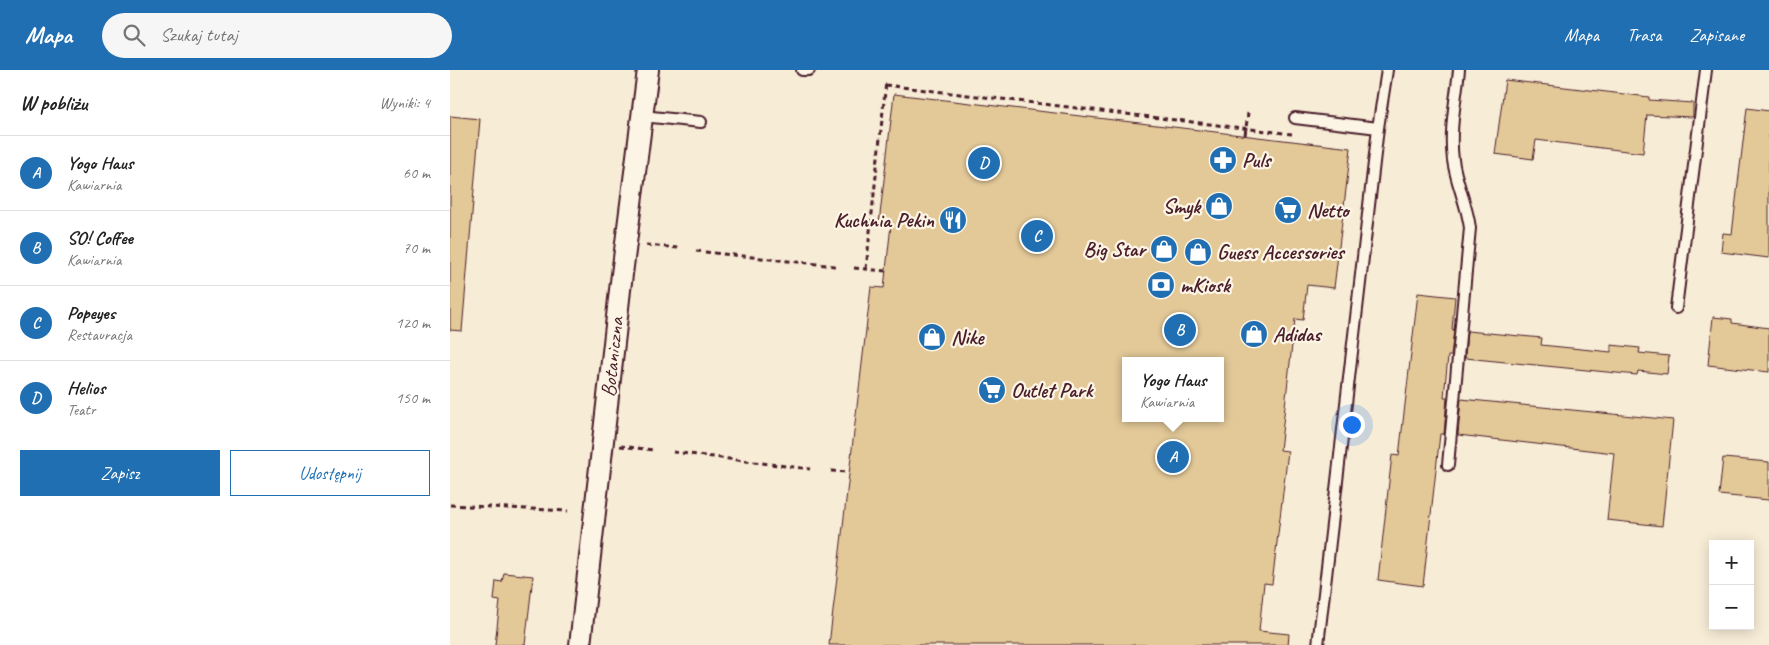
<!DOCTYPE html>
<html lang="pl">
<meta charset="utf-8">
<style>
:root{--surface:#fff;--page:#f6f6f6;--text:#222;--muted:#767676;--line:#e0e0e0;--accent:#1f6fb2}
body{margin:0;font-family:Caveat,sans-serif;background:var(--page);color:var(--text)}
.controls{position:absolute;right:15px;bottom:15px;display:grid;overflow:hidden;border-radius:0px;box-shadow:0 2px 12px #0003}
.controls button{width:45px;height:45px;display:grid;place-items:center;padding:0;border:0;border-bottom:1px solid var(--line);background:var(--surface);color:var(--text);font:25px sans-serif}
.you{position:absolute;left:901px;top:354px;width:18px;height:18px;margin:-12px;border:4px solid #fff;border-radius:50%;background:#1a73e8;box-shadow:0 0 0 8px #1a73e833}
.badge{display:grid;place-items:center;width:32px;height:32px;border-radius:50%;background:var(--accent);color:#fff;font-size:16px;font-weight:700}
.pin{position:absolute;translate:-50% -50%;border:2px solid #fff;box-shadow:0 1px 5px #0006}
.popup{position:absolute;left:672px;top:287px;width:102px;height:65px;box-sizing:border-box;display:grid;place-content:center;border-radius:0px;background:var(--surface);filter:drop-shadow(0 1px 4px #0005);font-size:16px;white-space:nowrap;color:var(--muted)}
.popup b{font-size:19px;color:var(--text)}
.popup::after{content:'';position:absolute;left:50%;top:100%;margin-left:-10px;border:10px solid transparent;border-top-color:var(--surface)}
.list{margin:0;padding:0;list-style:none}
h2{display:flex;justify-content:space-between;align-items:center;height:65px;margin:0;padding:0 20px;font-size:21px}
h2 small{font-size:16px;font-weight:400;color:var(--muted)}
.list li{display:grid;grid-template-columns:32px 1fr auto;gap:15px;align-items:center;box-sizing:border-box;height:75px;padding:0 20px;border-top:1px solid var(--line)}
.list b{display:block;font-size:19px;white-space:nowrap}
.list p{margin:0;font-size:16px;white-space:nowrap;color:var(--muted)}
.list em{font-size:16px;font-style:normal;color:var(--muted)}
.actions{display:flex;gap:10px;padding:15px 20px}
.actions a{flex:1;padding:11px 0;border:1px solid var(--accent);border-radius:0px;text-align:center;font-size:18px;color:var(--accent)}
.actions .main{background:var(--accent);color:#fff}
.icon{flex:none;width:28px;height:28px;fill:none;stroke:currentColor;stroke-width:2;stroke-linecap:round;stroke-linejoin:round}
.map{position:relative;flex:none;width:1319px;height:575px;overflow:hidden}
header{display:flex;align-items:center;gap:30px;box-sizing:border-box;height:70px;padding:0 25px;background:var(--accent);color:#fff}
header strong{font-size:24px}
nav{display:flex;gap:28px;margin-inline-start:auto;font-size:18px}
.search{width:350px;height:45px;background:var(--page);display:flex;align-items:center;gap:12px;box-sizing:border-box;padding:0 18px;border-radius:28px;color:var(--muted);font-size:19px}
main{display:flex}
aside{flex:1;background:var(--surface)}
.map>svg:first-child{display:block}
.building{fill:#e3c998;stroke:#4a1f2b;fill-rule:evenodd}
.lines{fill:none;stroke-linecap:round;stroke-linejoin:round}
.lane-casing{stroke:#4a1f2b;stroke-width:14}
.street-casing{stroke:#4a1f2b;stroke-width:24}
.path{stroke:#4a1f2b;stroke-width:3;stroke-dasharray:5 4;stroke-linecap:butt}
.lane{stroke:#fcf5e5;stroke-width:10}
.street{stroke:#fcf5e5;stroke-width:20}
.labels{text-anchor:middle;stroke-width:4.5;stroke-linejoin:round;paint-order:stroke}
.poi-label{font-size:21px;font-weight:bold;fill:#4a1f2b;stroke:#fcf5e5;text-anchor:start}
.street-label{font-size:21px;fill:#4a1f2b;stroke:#fcf5e5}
</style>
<header>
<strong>Mapa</strong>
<div class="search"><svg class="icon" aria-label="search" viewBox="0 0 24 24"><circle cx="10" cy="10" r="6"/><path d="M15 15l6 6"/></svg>Szukaj tutaj</div>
<nav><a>Mapa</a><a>Trasa</a><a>Zapisane</a></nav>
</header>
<main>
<aside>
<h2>W pobliżu<small>Wyniki: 4</small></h2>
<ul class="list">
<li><span class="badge">A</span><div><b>Yogo Haus</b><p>Kawiarnia</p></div><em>60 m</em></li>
<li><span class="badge">B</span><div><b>SO! Coffee</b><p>Kawiarnia</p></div><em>70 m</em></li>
<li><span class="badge">C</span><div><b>Popeyes</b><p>Restauracja</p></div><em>120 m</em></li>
<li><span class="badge">D</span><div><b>Helios</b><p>Teatr</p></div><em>150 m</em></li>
</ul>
<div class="actions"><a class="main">Zapisz</a><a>Udostępnij</a></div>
</aside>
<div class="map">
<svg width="1319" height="575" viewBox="0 0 1319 575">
<rect width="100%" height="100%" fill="#f7ecd6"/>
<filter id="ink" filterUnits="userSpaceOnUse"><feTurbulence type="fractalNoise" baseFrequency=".02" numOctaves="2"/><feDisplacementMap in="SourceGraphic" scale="10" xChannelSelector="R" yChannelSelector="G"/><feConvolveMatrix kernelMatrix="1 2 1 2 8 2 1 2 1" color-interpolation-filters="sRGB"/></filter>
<g filter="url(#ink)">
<path class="building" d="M 1055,10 L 1199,27 L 1199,30 L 1243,33 L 1243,47 L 1197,45 L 1193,83 L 1086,70 L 1083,89 L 1045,84 Z
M 444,24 L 901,78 L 884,218 L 857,215 L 853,250 L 845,249 L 830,380 L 838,381 L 822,514 L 814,513 L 809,561 L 839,564 L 838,575 L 379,575 L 421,217 L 434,218 L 441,155 L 429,153 ZM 676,291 L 770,291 L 770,348 L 676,348 Z
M 1297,38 L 1319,41 L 1319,188 L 1271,182 L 1273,163 L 1282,164 Z
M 0,46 L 30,49 L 12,261 L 0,260 Z
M 968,223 L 1005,227 L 1002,259 L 1004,260 L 1001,286 L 998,286 L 994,327 L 997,327 L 994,364 L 990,364 L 973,516 L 928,510 L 942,385 L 949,386 Z
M 1263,247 L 1282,249 L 1282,253 L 1319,258 L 1319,302 L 1258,295 Z
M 1017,261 L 1092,268 L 1091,275 L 1161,282 L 1161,275 L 1190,278 L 1189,283 L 1219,286 L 1217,304 L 1188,301 L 1187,305 L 1015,288 Z
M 1011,329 L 1223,350 L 1212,456 L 1157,450 L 1164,383 L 1008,365 Z
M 1273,388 L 1319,392 L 1319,430 L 1269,425 Z
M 54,503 L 83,506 L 75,575 L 45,575 L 50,531 L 44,530 L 46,511 L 52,512 Z"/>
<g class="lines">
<g class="lane-casing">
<path id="lane" d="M 352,0 L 359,0
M 192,46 L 251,52
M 845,48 L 928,58
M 1226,238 L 1256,0
M 998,395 L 1020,158 C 1017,134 1006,113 1003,90 C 999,60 1006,29 1009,0
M 868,575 L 928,58 L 937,0"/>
</g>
<g class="street-casing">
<path id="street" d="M 130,575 L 170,220 L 198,0"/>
</g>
<path class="path" d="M 435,15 L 842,64
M 795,65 L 798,43
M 196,175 L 228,178
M 246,181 L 385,196
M 404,198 L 436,201
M 416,199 L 436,12
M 170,376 L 203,380
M 223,382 L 360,399
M 381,401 L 399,402
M 0,435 L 118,441"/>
<use href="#lane" class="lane"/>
<use href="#street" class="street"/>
</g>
</g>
<defs>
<g id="pharmacy-disc" transform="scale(1.4375)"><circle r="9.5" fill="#1f6fb2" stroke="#fcf5e5"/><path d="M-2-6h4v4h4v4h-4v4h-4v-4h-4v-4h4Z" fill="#fff"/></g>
<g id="shop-disc" transform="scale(1.4375)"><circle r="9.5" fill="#1f6fb2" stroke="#fcf5e5"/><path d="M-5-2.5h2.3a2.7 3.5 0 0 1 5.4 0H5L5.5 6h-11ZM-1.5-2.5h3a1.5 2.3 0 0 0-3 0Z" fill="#fff"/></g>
<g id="supermarket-disc" transform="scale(1.4375)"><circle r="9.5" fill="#1f6fb2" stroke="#fcf5e5"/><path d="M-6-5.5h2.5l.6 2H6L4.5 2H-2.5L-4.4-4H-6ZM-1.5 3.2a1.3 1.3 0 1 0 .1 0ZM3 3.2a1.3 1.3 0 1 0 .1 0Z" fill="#fff"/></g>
<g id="restaurant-disc" transform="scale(1.4375)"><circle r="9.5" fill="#1f6fb2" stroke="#fcf5e5"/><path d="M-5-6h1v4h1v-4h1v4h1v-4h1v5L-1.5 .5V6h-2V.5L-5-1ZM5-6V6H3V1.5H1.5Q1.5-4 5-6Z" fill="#fff"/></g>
<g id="bank-disc" transform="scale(1.4375)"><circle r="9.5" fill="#1f6fb2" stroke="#fcf5e5"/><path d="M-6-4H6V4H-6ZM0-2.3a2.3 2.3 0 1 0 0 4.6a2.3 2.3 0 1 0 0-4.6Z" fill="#fff"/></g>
</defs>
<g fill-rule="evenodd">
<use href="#pharmacy-disc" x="773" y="90"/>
<use href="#shop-disc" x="769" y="136"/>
<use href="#supermarket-disc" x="838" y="140"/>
<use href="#restaurant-disc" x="503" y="150"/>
<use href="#shop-disc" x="714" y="179"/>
<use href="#shop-disc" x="748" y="182"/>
<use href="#bank-disc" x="711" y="215"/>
<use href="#shop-disc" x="804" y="264"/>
<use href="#shop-disc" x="482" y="267"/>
<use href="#supermarket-disc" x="542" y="320"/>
</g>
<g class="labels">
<g class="poi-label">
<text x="792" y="97">Puls</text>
<text x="750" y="143" text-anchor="end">Smyk</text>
<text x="857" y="147">Netto</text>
<text x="484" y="157" text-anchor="end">Kuchnia Pekin</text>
<text x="695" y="186" text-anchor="end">Big Star</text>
<text x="767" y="189">Guess Accessories</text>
<text x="730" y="222">mKiosk</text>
<text x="823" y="271">Adidas</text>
<text x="501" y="274">Nike</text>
<text x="561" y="327">Outlet Park</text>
</g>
<g class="street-label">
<text transform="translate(162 287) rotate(-84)" y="7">Botaniczna</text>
</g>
</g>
</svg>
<div class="controls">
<button>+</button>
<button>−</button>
</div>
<div class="you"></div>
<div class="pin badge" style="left:723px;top:387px">A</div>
<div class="popup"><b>Yogo Haus</b>Kawiarnia</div>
<div class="pin badge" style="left:730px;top:260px">B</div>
<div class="pin badge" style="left:587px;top:166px">C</div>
<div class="pin badge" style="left:534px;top:93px">D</div>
</div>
</main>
